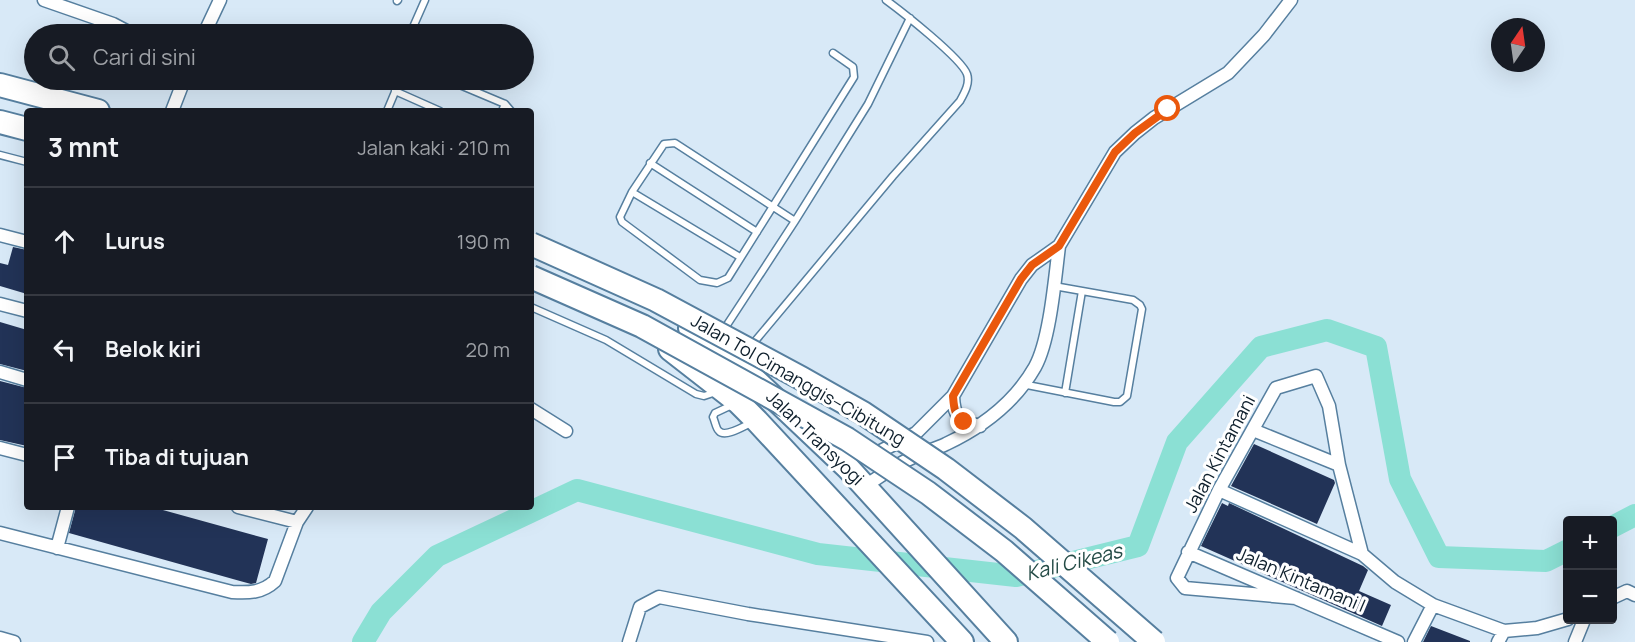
<!DOCTYPE html>
<html lang="id">
<meta charset="utf-8">
<style>
:root{--surface:#171b24;--page:#20242c;--text:#f1f3f6;--muted:#9ea1a6;--line:#363941}
body{margin:0;font-family:Manrope,sans-serif;background:var(--page);color:var(--text)}
.controls{position:absolute;right:18px;bottom:18px;display:grid;overflow:hidden;border-radius:6px;box-shadow:0 6px 24px #0002}
.controls button{width:54px;height:54px;display:grid;place-items:center;padding:0;border:0;border-bottom:2px solid var(--line);background:var(--surface);color:var(--text);font:30px sans-serif}
.compass{position:absolute;left:1491px;top:18px;width:54px;height:54px;border-radius:50%;background:var(--surface);box-shadow:0 6px 24px #0002;rotate:13deg}
.stop{position:absolute;width:18px;height:18px;margin:-14px;border:4px solid #ea580c;border-radius:50%;background:#fff}
.stop.end{background:#ea580c;border-color:#fff;box-shadow:0 2px 6px #0008}
.list{margin:0;padding:0;list-style:none}
h2{display:flex;justify-content:space-between;align-items:center;height:78px;margin:0;padding:0 24px;font-size:26px}
h2 small{font-size:20px;font-weight:400;color:var(--muted)}
.list li{display:grid;grid-template-columns:39px 1fr auto;gap:18px;align-items:center;box-sizing:border-box;height:108px;padding:0 24px;border-top:2px solid var(--line)}
.list b{display:block;font-size:22px;white-space:nowrap}
.list em{font-size:20px;font-style:normal;color:var(--muted)}
.icon{flex:none;width:33px;height:33px;fill:none;stroke:currentColor;stroke-width:2;stroke-linecap:round;stroke-linejoin:round}
.map{position:relative;flex:none;width:1635px;height:642px;overflow:hidden}
.search{position:absolute;background:var(--surface);box-shadow:0 6px 24px #0002;left:24px;top:24px;width:510px;height:66px;display:flex;align-items:center;gap:15px;box-sizing:border-box;padding:0 21px;border-radius:33px;color:var(--muted);font-size:22px}
.panel{position:absolute;background:var(--surface);box-shadow:0 6px 24px #0002;left:24px;top:108px;width:510px;height:402px;border-radius:6px}
.map>svg:first-child{display:block}
.lines{fill:none;stroke-linecap:round;stroke-linejoin:round}
.river{stroke:#8be0d4;stroke-width:22}
.building{fill:#223357}
.lane-casing{stroke:#567f9f;stroke-width:9}
.street-casing{stroke:#567f9f;stroke-width:15}
.highway-casing{stroke:#567f9f;stroke-width:26}
.lane{stroke:#fff;stroke-width:6}
.street{stroke:#fff;stroke-width:12}
.highway{stroke:#fff;stroke-width:22}
.highway-bridge-casing{stroke:#567f9f;stroke-width:26;stroke-linecap:butt}
.highway-bridge{stroke:#fff;stroke-width:22}
.route{stroke:#ea580c;stroke-width:8}
.labels{text-anchor:middle;stroke-width:6;stroke-linejoin:round;paint-order:stroke}
.street-label{font-size:18px;fill:#0d1e2b;stroke:#fff}
.water-label{font-size:20px;font-style:italic;fill:#244b46;stroke:#fff}
</style>
<div class="map">
<svg width="1635" height="642" viewBox="0 0 1635 642">
<rect width="100%" height="100%" fill="#d8e9f7"/>
<g class="lines">
<path class="river" d="M 1612,527 L 1635,515
M 363,642 L 381,612 L 437,556 L 577,490 L 818,554 L 1016,576 L 1138,546 L 1177,442 L 1261,347 L 1327,330 L 1376,347 L 1400,479 L 1439,557 L 1546,561 L 1568,550"/>
</g>
<path class="building" d="M 13,247 L 27,250 L 27,294 L 0,286 L 0,263 L 8,265 Z
M 0,322 L 27,330 L 27,371 L 0,364 Z
M 0,381 L 27,388 L 27,446 L 0,440 Z
M 1254,444 L 1334,480 L 1335,483 L 1317,524 L 1231,486 Z
M 1222,503 L 1228,506 L 1229,503 L 1363,566 L 1368,570 L 1359,591 L 1391,605 L 1382,626 L 1201,546 Z
M 76,507 L 152,507 L 268,539 L 256,583 L 251,584 L 240,581 L 69,533 Z
M 1431,626 L 1470,641 L 1470,642 L 1423,642 Z"/>
<g class="lines">
<g class="lane-casing">
<path id="lane" d="M 397,1 L 398,0
M 410,34 L 425,0
M 448,80 L 505,104 L 502,111
M 395,91 L 440,111
M 505,104 L 511,111
M 387,111 L 400,80
M 0,155 L 27,162
M 650,163 L 757,232
M 632,192 L 740,257
M 795,221 L 675,143 L 664,144 L 632,192 L 620,217 L 622,222 L 700,280 L 717,283 L 728,278 L 854,77 L 853,67 L 833,53
M 531,307 L 606,340 L 696,394 L 704,396 L 716,392
M 723,331 L 795,221 L 868,104 L 910,18
M 751,346 L 893,176 L 960,101 C 965,92 970,83 967,74 C 961,58 901,11 886,0
M 1022,384 L 1114,402 L 1120,402 L 1127,396 L 1142,309 L 1140,305 L 1133,300 L 1054,286
M 1065,393 L 1082,291
M 732,405 L 715,413 L 713,417 C 715,421 716,429 719,431 C 725,438 744,426 751,423"/>
</g>
<g class="street-casing">
<path id="street" d="M 44,0 L 113,24 L 132,34
M 204,34 L 220,0
M 172,111 L 184,80
M 0,235 L 27,242
M 0,304 L 27,311
M 0,372 L 27,380
M 953,396 C 954,418 959,421 980,426
M 531,409 L 566,431
M 1253,430 L 1339,465
M 0,448 L 27,455
M 869,457 L 916,433 L 953,396 L 1021,279 L 1032,265 L 1059,246 L 1115,152 L 1135,133 L 1154,118 L 1228,73 L 1264,35 L 1291,0
M 865,486 C 881,476 898,463 916,456 C 926,451 936,449 946,444 C 982,427 1015,402 1035,367 C 1050,340 1055,278 1059,246
M 1219,490 L 1362,554
M 238,507 L 297,522
M 0,533 L 232,592 C 249,593 262,593 275,581 L 297,522 L 307,507
M 57,548 L 68,507
M 1188,552 L 1398,642
M 1296,598 L 1185,588 L 1177,578 L 1219,490 L 1276,388 L 1316,376 L 1329,406 L 1339,465 L 1362,554 L 1395,582 L 1433,605 L 1504,631 L 1537,628 L 1568,619
M 1612,598 L 1627,591 L 1635,595
M 0,638 L 14,642
M 629,642 L 640,607 L 659,597 L 748,614 L 927,642
M 1414,642 L 1433,605
M 1498,642 L 1504,631
M 1575,642 L 1584,620"/>
</g>
<g class="highway-casing">
<path id="highway" d="M 0,85 L 98,111
M 0,122 L 27,129
M 690,328 L 737,363 L 848,468 L 1006,642
M 670,349 L 738,402 L 757,421 L 962,642"/>
</g>
<use href="#lane" class="lane"/>
<use href="#street" class="street"/>
<use href="#highway" class="highway"/>
<g class="highway-bridge-casing">
<path id="highway-bridge" d="M 531,244 L 656,300 L 801,378 L 863,413 L 946,469 L 1023,528 L 1154,642
M 531,277 L 642,326 L 847,439 L 928,493 L 1004,551 L 1108,642"/>
</g>
<use href="#highway-bridge" class="highway-bridge"/>
</g>
<g class="lines">
<path class="route" d="M 964,422 C 954,414 954,408 953,396 L 1021,279 L 1032,265 L 1059,246 L 1115,152 L 1135,133 L 1168,109"/>
</g>
<g class="labels">
<g class="street-label">
<text transform="translate(798 380) rotate(30)" y="6">Jalan Tol Cimanggis–Cibitung</text>
<text transform="translate(815 438) rotate(44)" y="6">Jalan Transyogi</text>
<text transform="translate(1220 454) rotate(-62)" y="6">Jalan Kintamani</text>
<text transform="translate(1301 580) rotate(23)" y="6">Jalan Kintamani I</text>
</g>
<g class="water-label">
<text transform="translate(1074 562) rotate(-14)" y="7">Kali Cikeas</text>
</g>
</g>
</svg>
<div class="controls">
<button>+</button>
<button>−</button>
</div>
<svg class="compass" viewBox="-18 -18 36 36"><path d="M0-13l5 13h-10z" fill="#e53935"/><path d="M0 13l5-13h-10z" fill="#9ea1a6"/></svg>
<div class="stop" style="left:1168px;top:109px"></div>
<div class="stop end" style="left:964px;top:422px"></div>
<div class="search"><svg class="icon" aria-label="search" viewBox="0 0 24 24"><circle cx="10" cy="10" r="6"/><path d="M15 15l6 6"/></svg>Cari di sini</div>
<section class="panel">
<h2>3 mnt<small>Jalan kaki · 210 m</small></h2>
<ul class="list">
<li><svg class="icon" aria-label="ahead" viewBox="0 0 24 24"><path d="M12 20V5M6 11l6-6 6 6"/></svg><div><b>Lurus</b></div><em>190 m</em></li>
<li><svg class="icon" aria-label="left" viewBox="0 0 24 24"><path d="M17 20v-9H6M10 6l-5 5 5 5"/></svg><div><b>Belok kiri</b></div><em>20 m</em></li>
<li><svg class="icon" aria-label="arrive" viewBox="0 0 24 24"><path d="M6 21V4h12l-3 4 3 4H6"/></svg><div><b>Tiba di tujuan</b></div></li>
</ul>
</section>
</div>
